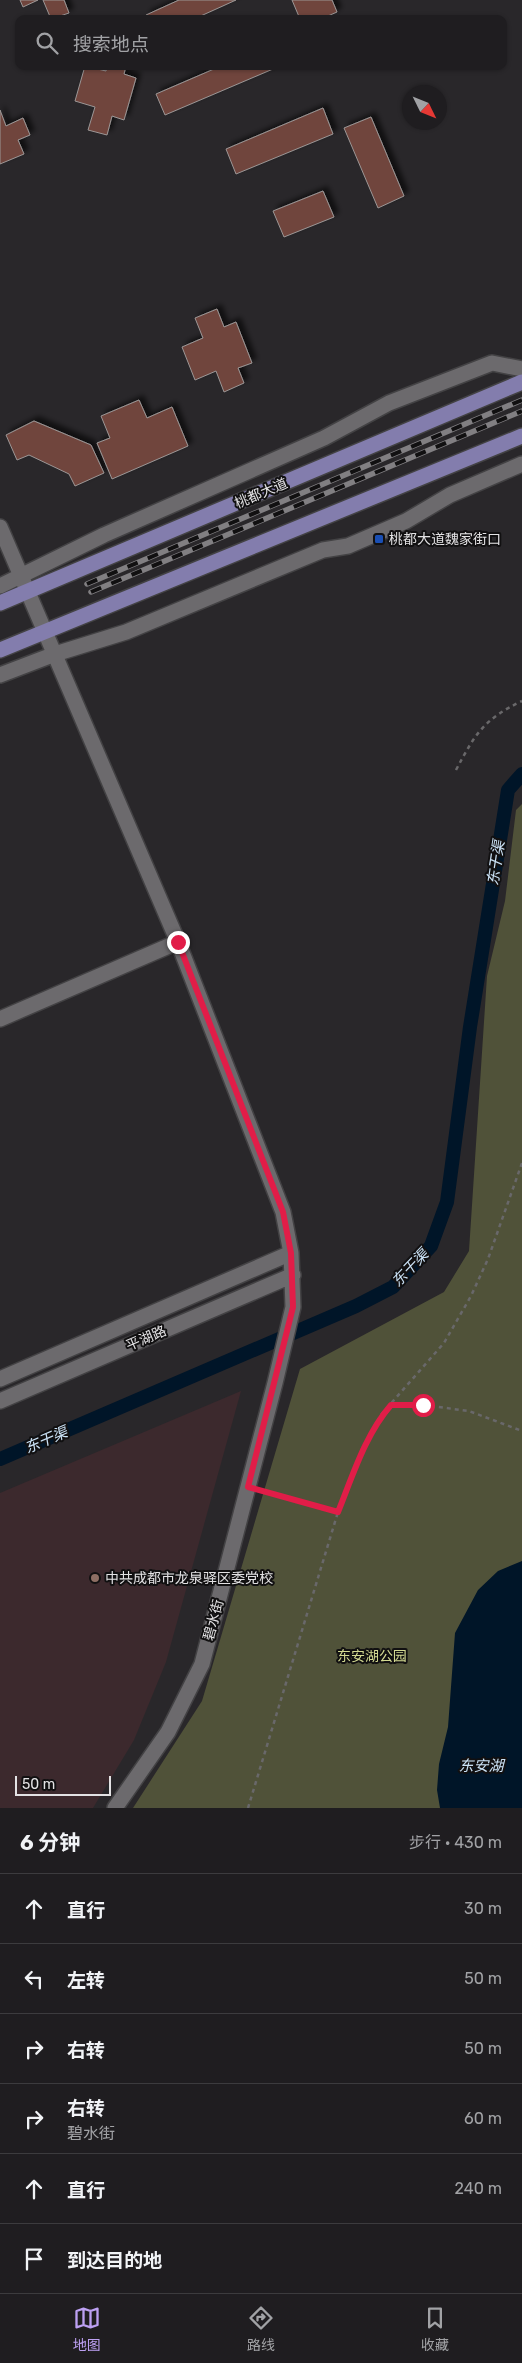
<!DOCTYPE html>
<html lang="zh">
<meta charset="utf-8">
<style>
:root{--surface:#1f1d20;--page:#2c2a2d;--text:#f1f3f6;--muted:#a1a2a5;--line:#3c3b3e;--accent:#bca0f2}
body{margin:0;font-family:Rubik,"Noto Sans SC",sans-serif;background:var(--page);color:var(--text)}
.compass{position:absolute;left:402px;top:85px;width:45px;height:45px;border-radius:50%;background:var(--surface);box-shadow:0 1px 4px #0004;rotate:133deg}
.scale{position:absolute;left:15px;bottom:12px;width:96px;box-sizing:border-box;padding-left:5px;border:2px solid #e3e2e4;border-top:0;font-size:14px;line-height:18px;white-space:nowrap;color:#e3e2e4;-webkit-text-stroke:4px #111011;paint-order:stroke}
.stop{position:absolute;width:15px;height:15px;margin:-11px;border:4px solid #e11d48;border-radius:50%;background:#fff}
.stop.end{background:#e11d48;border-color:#fff;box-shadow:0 1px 5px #0008}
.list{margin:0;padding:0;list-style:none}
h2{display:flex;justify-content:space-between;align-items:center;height:65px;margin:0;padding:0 20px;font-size:21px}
h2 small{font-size:16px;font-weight:400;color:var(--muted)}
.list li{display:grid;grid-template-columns:32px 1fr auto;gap:15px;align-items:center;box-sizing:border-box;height:70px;padding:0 20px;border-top:1px solid var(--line)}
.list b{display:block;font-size:19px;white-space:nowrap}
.list p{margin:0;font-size:16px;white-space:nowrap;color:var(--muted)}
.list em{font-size:16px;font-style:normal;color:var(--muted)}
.icon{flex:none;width:28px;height:28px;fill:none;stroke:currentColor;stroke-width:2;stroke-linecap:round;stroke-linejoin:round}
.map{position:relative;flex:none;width:522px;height:1808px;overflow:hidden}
.search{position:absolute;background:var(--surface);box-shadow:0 1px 4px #0004;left:15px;right:15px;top:15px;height:55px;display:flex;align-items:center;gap:12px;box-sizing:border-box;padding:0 18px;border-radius:10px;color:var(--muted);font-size:19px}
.sheet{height:485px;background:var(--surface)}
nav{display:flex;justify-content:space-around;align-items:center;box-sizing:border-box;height:70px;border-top:1px solid var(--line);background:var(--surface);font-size:14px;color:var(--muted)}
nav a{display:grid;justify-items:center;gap:2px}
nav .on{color:var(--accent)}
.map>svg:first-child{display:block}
.education{fill:#3c292d}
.green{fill:#505239}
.water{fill:#001528}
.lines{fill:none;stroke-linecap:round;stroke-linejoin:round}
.canal{stroke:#001528;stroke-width:14}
.building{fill:#70443c;stroke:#9c9796;filter:url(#shadow)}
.minor-casing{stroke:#434244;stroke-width:18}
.major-casing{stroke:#434244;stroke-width:18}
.path{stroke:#69686a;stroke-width:2.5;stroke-dasharray:4 4;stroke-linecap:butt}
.minor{stroke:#6c6a6d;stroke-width:15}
.major{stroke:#837dad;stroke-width:15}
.rail-casing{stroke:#817f82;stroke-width:5.5}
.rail{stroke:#111011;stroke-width:4;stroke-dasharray:11;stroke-linecap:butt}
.route{stroke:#e11d48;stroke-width:6}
.transit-dot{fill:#1a4fb4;stroke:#111011;stroke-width:2}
.education-dot{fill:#8d6e63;stroke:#111011;stroke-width:2}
.labels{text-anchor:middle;stroke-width:4;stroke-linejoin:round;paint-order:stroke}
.street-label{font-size:14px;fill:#e3e2e4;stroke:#111011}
.poi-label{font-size:14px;fill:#e3e2e4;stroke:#111011;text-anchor:start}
.park-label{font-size:14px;fill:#d4da92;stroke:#111011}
.water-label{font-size:15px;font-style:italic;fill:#cbe2f6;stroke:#111011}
</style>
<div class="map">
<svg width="522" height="1808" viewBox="0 0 522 1808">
<defs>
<filter id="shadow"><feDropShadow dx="4.5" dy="-4.5" stdDeviation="2.5" flood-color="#0009"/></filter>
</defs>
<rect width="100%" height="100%" fill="#29272a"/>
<path class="education" d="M 241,1391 L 166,1662 L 134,1740 L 93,1808 L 0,1808 L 0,1493 Z"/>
<path class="green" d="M 522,804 L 522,1808 L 133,1808 L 202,1701 L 300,1369 L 444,1292 L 469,1251 L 487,976 L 505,901 L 516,810 Z"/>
<path class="water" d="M 522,1561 L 522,1808 L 440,1808 L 437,1790 L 439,1764 L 448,1727 L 455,1633 L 478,1590 L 498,1571 Z"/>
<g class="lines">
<path class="canal" d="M 0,1459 L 356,1306 L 393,1287 L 431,1246 L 447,1202 L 470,1027 L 508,790 L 522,774"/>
</g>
<path class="building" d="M 20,0 L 38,0 L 23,7 Z
M 43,0 L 64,0 L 69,13 L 51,19 Z
M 179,0 L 236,0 L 194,19 L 147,19 L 146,15 Z
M 292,0 L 332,0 L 337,12 L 321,19 L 300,19 Z
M 85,66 L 106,71 L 107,66 L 126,66 L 124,74 L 136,78 L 124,120 L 112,116 L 107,135 L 88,130 L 95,107 L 75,101 Z
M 221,66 L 280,66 L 165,115 L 156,94 Z
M 323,108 L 333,134 L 236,174 L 226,149 Z
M 0,110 L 6,126 L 23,118 L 30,135 L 18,140 L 24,154 L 0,164 Z
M 371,117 L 404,196 L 378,208 L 344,128 Z
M 323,191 L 334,217 L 284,237 L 273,211 Z
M 217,309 L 224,327 L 236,322 L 252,363 L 238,368 L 244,383 L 224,392 L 216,371 L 195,380 L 182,347 L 203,338 L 195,318 Z
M 139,400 L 147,418 L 172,407 L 188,446 L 112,479 L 97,443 L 110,438 L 101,416 Z
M 34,421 L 91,445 L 104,473 L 75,486 L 69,474 L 29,455 L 17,460 L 6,435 Z"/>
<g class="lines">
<g class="minor-casing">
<path id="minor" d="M 0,527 L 178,942 L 283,1212 L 291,1253 L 293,1307 L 275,1383 L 202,1664 L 168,1732 L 115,1808
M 0,586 L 104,535 L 324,438 L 389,403 L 492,363 L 522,369
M 0,675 L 55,654 L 126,632 L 323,550 L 348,546 L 406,521 L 450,495 L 522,464
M 0,1019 L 178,942
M 0,1379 L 291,1253
M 0,1401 L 293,1275"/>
</g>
<g class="major-casing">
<path id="major" d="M 0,603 L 522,382
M 0,650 L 522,436"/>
</g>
<path class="path" d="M 456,770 C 475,734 484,719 522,701
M 391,1405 L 423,1405 L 469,1411 L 522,1431
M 260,1491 L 338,1512
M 248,1808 L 338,1512 L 360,1456 L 380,1416 L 444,1343 L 471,1296 L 488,1259 L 522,1163"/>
<use href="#minor" class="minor"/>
<use href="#major" class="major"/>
<g class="rail-casing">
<path id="rail" d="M 87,584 L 522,400
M 91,592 L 522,411"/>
</g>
<use href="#rail" class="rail"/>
</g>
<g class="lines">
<path class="route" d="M 178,942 L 283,1212 L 291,1253 L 293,1307 L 248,1487 L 338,1512 C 353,1475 365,1435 391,1405 L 423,1405"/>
</g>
<rect class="transit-dot" x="374" y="534" width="10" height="10" rx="2.5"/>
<circle class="education-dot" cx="95" cy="1578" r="5"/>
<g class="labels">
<g class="street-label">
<text transform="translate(261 493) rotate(-23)" y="5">桃都大道</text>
<text transform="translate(146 1338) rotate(-23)" y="5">平湖路</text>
<text transform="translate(213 1620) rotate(-75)" y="5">碧水街</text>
</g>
<g class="poi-label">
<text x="389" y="544">桃都大道魏家街口</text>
<text x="105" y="1583">中共成都市龙泉驿区委党校</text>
</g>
<g class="park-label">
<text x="372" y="1661">东安湖公园</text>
</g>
<g class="water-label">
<text transform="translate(496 863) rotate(-81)" y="5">东干渠</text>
<text transform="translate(410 1268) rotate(-46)" y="5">东干渠</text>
<text transform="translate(46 1440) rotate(-23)" y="5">东干渠</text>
<text x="481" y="1771">东安湖</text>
</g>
</g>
</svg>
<svg class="compass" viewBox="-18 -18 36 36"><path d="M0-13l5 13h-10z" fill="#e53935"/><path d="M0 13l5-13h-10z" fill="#a1a2a5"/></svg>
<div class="scale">50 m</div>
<div class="stop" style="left:423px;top:1405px"></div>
<div class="stop end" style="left:178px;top:942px"></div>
<div class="search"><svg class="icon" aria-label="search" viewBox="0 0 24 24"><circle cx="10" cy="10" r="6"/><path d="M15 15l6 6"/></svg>搜索地点</div>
</div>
<section class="sheet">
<h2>6 分钟<small>步行 · 430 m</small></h2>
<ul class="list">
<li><svg class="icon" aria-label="ahead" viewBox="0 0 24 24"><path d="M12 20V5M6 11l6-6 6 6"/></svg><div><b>直行</b></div><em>30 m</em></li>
<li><svg class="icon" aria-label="left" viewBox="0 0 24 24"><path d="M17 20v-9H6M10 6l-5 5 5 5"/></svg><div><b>左转</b></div><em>50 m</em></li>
<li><svg class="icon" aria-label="right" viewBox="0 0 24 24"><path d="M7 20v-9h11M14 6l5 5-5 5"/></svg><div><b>右转</b></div><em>50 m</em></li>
<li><svg class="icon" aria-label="right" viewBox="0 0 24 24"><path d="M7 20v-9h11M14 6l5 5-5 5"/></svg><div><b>右转</b><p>碧水街</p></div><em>60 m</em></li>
<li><svg class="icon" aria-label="ahead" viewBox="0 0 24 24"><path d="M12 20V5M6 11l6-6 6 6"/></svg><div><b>直行</b></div><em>240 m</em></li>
<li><svg class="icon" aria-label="arrive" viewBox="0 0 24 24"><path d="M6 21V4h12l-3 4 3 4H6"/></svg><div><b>到达目的地</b></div></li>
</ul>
</section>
<nav>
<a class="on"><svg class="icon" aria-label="map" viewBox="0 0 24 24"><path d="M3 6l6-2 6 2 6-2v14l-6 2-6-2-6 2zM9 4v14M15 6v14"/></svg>地图</a>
<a><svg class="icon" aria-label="directions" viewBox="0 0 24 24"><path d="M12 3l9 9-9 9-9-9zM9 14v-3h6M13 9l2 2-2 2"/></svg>路线</a>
<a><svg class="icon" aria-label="saved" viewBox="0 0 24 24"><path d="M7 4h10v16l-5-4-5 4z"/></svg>收藏</a>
</nav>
